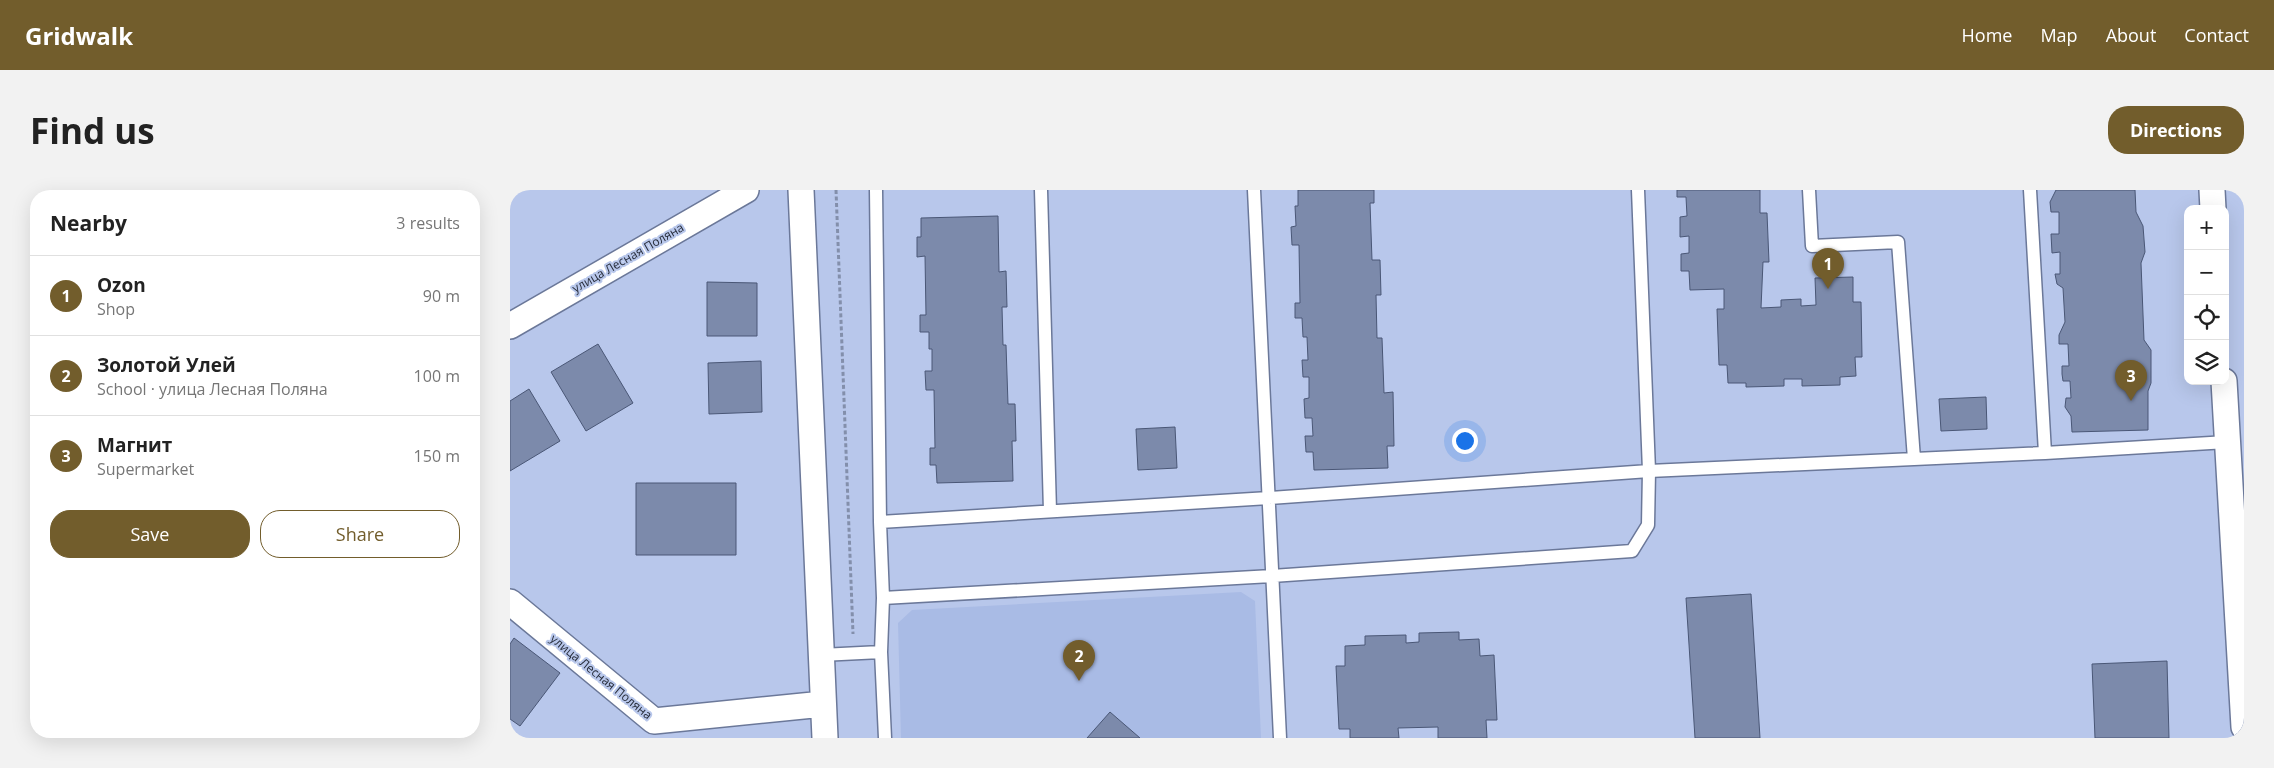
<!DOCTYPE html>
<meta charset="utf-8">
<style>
:root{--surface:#fff;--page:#f2f2f2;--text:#222;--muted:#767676;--line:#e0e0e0;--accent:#725d2c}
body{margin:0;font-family:"Open Sans",sans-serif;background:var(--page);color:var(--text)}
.controls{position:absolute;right:15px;top:15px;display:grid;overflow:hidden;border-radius:10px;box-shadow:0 5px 20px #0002}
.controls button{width:45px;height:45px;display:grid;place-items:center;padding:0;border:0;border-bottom:1px solid var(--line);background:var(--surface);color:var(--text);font:25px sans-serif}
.you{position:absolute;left:954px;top:250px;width:18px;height:18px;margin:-12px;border:4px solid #fff;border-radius:50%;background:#1a73e8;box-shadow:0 0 0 8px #1a73e833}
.badge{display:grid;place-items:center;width:32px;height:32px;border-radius:50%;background:var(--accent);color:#fff;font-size:16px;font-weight:700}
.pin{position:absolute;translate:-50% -41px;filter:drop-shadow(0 1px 2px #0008)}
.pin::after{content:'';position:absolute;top:26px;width:18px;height:15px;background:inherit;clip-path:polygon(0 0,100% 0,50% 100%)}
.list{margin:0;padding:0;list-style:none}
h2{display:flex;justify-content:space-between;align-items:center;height:65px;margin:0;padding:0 20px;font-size:21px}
h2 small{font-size:16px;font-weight:400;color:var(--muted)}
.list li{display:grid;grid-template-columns:32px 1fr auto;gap:15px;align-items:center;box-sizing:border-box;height:80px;padding:0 20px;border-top:1px solid var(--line)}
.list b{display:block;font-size:19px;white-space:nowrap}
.list p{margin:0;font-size:16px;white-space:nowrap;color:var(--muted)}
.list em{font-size:16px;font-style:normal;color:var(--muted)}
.actions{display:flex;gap:10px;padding:15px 20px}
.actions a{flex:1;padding:11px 0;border:1px solid var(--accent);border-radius:20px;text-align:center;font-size:18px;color:var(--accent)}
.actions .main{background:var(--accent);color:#fff}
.icon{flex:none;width:28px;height:28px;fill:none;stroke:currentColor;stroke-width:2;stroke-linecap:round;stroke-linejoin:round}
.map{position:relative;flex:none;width:1734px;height:548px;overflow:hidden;border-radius:20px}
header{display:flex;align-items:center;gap:30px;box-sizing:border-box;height:70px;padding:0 25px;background:var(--accent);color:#fff}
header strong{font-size:24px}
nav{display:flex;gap:28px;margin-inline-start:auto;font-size:18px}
.intro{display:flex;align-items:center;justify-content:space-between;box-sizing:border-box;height:120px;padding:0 30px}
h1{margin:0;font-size:35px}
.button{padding:12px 22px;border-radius:20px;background:var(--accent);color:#fff;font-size:18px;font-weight:700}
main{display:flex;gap:30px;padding:0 30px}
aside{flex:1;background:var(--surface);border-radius:20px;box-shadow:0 5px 20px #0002}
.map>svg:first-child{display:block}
.built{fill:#a9bbe5}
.building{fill:#7c8aab;stroke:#4a5776}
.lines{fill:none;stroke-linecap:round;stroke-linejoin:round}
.service-casing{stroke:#6b7899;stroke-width:15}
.minor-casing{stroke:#6b7899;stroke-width:28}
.path{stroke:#838fab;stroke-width:3;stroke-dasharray:4 2.5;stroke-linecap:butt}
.service{stroke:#fff;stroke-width:12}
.minor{stroke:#fff;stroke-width:25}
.labels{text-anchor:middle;stroke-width:4;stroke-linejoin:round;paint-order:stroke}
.street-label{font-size:12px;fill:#262c3a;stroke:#b8c7eb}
</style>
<header>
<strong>Gridwalk</strong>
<nav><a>Home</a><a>Map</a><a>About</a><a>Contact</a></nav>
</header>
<div class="intro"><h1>Find us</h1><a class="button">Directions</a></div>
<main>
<aside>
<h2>Nearby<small>3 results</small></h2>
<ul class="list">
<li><span class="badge">1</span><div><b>Ozon</b><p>Shop</p></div><em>90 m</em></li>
<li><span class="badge">2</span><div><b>Золотой Улей</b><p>School · улица Лесная Поляна</p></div><em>100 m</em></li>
<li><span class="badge">3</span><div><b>Магнит</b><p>Supermarket</p></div><em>150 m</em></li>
</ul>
<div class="actions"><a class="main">Save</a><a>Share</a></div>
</aside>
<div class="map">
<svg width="1734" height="548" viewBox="0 0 1734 548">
<rect width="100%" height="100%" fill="#b8c7eb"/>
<path class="built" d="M 731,402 L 745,411 L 751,548 L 391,548 L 388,433 L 402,420 Z"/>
<path class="building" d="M 788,0 L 864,0 L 864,13 L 860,13 L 862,70 L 870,70 L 871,105 L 866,105 L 867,148 L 872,148 L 874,203 L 883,202 L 884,256 L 877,256 L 878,278 L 804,280 L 803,262 L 796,262 L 795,246 L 803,246 L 802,228 L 795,228 L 794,209 L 799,208 L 799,187 L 793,187 L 792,170 L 798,170 L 797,147 L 793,147 L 792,128 L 785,128 L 785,113 L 790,113 L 789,55 L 782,55 L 781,37 L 786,36 L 785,16 L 788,16 Z
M 1167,0 L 1250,0 L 1250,23 L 1257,23 L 1259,72 L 1253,72 L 1251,118 L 1271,117 L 1271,110 L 1291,109 L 1291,116 L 1306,115 L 1305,88 L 1343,87 L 1343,112 L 1351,112 L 1352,167 L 1345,167 L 1346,186 L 1330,187 L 1330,195 L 1292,196 L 1292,189 L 1274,189 L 1274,196 L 1236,197 L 1236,193 L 1218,193 L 1217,175 L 1209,175 L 1207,119 L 1214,119 L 1214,99 L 1180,100 L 1179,81 L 1171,81 L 1171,64 L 1179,63 L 1179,46 L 1170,47 L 1170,27 L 1177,26 L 1176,7 L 1167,7 Z
M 1546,0 L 1625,0 L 1626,22 L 1633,36 L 1635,62 L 1631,73 L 1634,150 L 1641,160 L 1641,193 L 1638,201 L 1638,240 L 1562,242 L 1561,226 L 1555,217 L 1556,208 L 1561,208 L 1560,191 L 1553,191 L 1552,184 L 1552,176 L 1559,176 L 1558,154 L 1549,154 L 1549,145 L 1555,132 L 1553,98 L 1547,94 L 1545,84 L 1550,84 L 1550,62 L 1542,63 L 1541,44 L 1549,44 L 1549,22 L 1541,22 L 1540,12 Z
M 488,26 L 489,82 L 496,81 L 497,117 L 492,117 L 493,155 L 496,155 L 498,214 L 505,214 L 506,251 L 502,251 L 503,291 L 427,293 L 426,275 L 420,275 L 420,258 L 425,258 L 424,200 L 416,200 L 415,181 L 422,181 L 422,159 L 419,159 L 419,142 L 410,142 L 410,125 L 416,125 L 415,66 L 407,67 L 407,47 L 411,47 L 411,28 Z
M 197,92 L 247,93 L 247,146 L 197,146 Z
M 88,154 L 123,213 L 76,241 L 41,182 Z
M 251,171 L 252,222 L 199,224 L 198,173 Z
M 19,199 L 50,251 L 0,281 L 0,211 Z
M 1476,207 L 1477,239 L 1431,241 L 1429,209 Z
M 665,237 L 667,278 L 628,280 L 626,239 Z
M 126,293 L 226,293 L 226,365 L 126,365 Z
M 1241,404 L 1250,548 L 1185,548 L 1176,408 Z
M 949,442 L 949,450 L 969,449 L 970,466 L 984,465 L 987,530 L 976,530 L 977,548 L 928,548 L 928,537 L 888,538 L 889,548 L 840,548 L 840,539 L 829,539 L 826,476 L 835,476 L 835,456 L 855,455 L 855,446 L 896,445 L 896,453 L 909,452 L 909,443 Z
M 4,448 L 50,483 L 10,536 L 0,529 L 0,454 Z
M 1657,471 L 1659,548 L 1585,548 L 1582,474 Z
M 600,522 L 630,548 L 577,548 Z"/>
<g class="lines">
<g class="service-casing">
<path id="service" d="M 366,0 L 370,332 L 373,408 L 371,462 L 375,548
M 531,0 L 540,321
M 744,0 L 770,548
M 1299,0 L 1302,56 L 1388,52 L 1404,269
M 1520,0 L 1535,263 L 1717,252
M 370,332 L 759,308 L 1139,281 L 1535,263
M 373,408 L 762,386 L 1122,361 L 1138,335 L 1139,281 L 1128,0
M 311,465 L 371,462"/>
</g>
<g class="minor-casing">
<path id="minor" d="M 291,0 L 315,548
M 1702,0 L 1703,19
M 0,136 L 236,0
M 1714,191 L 1734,537
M 0,412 L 144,531 L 313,514"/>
</g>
<path class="path" d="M 326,0 L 343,444"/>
<use href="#service" class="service"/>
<use href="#minor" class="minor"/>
</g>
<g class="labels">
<g class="street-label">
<text transform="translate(118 68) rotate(-30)" y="4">улица Лесная Поляна</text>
<text transform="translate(91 487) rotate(39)" y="4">улица Лесная Поляна</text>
</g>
</g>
</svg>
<div class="controls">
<button>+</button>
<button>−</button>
<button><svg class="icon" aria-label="locate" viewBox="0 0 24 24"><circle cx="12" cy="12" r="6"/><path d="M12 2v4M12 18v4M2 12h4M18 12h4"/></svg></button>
<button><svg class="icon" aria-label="layers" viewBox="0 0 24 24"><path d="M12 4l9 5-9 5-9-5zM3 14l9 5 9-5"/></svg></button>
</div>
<div class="you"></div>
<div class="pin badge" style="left:1318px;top:99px">1</div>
<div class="pin badge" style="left:569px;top:491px">2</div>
<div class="pin badge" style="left:1621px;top:211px">3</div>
</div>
</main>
